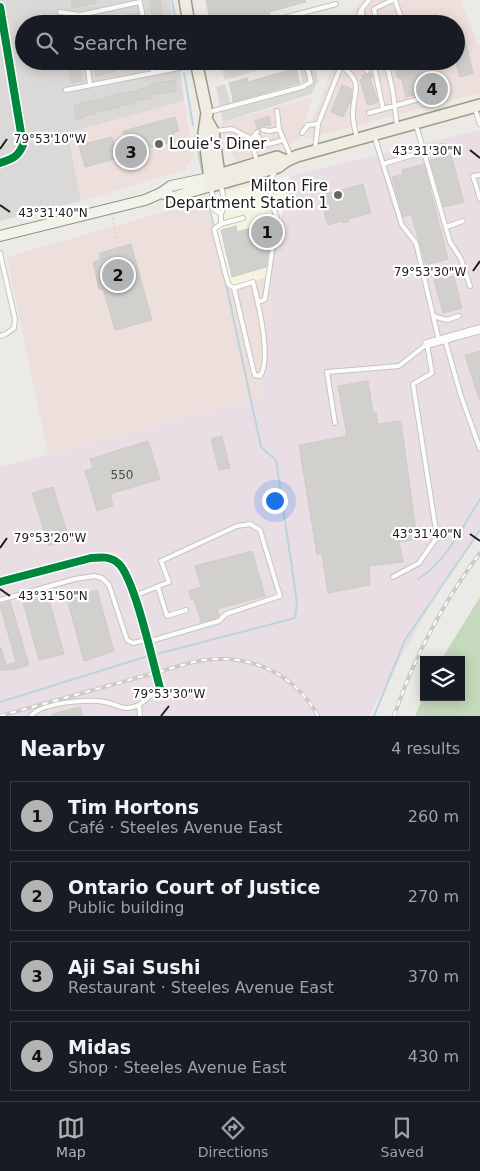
<!DOCTYPE html>
<meta charset="utf-8">
<style>
:root{--surface:#171b24;--page:#242831;--text:#f1f3f6;--muted:#9ea1a6;--line:#363941;--accent:#b2b3b4}
body{margin:0;font-family:"DejaVu Sans",sans-serif;background:var(--page);color:var(--text)}
.controls{position:absolute;right:15px;bottom:15px;display:grid;overflow:hidden;border-radius:0px;box-shadow:0 2px 12px #0003}
.controls button{width:45px;height:45px;display:grid;place-items:center;padding:0;border:0;border-bottom:1px solid var(--line);background:var(--surface);color:var(--text);font:25px sans-serif}
.you{position:absolute;left:274px;top:500px;width:18px;height:18px;margin:-12px;border:4px solid #fff;border-radius:50%;background:#1a73e8;box-shadow:0 0 0 8px #1a73e833}
.badge{display:grid;place-items:center;width:32px;height:32px;border-radius:50%;background:var(--accent);color:#111;font-size:16px;font-weight:700}
.pin{position:absolute;translate:-50% -50%;border:2px solid #fff;box-shadow:0 1px 5px #0006}
.list{margin:0;padding:0;list-style:none}
h2{display:flex;justify-content:space-between;align-items:center;height:65px;margin:0;padding:0 20px;font-size:21px}
h2 small{font-size:16px;font-weight:400;color:var(--muted)}
.list li{display:grid;grid-template-columns:32px 1fr auto;gap:15px;align-items:center;box-sizing:border-box;height:70px;margin:0 10px 10px;padding:0 10px;border:1px solid var(--line);border-radius:0px}
.list b{display:block;font-size:19px;white-space:nowrap}
.list p{margin:0;font-size:16px;white-space:nowrap;color:var(--muted)}
.list em{font-size:16px;font-style:normal;color:var(--muted)}
.icon{flex:none;width:28px;height:28px;fill:none;stroke:currentColor;stroke-width:2;stroke-linecap:round;stroke-linejoin:round}
.map{position:relative;flex:none;width:480px;height:716px;overflow:hidden}
.search{position:absolute;background:var(--surface);box-shadow:0 2px 12px #0003;left:15px;right:15px;top:15px;height:55px;display:flex;align-items:center;gap:12px;box-sizing:border-box;padding:0 18px;border-radius:28px;color:var(--muted);font-size:19px}
.sheet{height:385px;background:var(--surface)}
nav{display:flex;justify-content:space-around;align-items:center;box-sizing:border-box;height:70px;border-top:1px solid var(--line);background:var(--surface);font-size:14px;color:var(--muted)}
nav a{display:grid;justify-items:center;gap:2px}
nav .on{color:var(--accent)}
.map>svg:first-child{display:block}
.residential{fill:#dad9d7}
.commercial{fill:#eddfdc}
.industrial{fill:#e9dee4}
.education{fill:#f4f4e1}
.forest{fill:#c5d9bc}
.lines{fill:none;stroke-linecap:round;stroke-linejoin:round}
.stream{stroke:#bbd4dd;stroke-width:2}
.building{fill:#d2d0cd;stroke:#cecbc7}
.lane-casing{stroke:#c4c4c2;stroke-width:6}
.street-casing{stroke:#c4c4c2;stroke-width:10}
.secondary-casing{stroke:#91947f;stroke-width:12}
.primary-casing{stroke:#a09984;stroke-width:14}
.path{stroke:#d5c9c6;stroke-width:1;stroke-dasharray:2.5 2.5;stroke-linecap:butt}
.lane{stroke:#fcfcfb;stroke-width:4}
.street{stroke:#fcfcfb;stroke-width:8}
.secondary{stroke:#f1f2ea;stroke-width:10}
.primary{stroke:#f0ece4;stroke-width:11}
.rail-casing{stroke:#cacac9;stroke-width:4}
.rail{stroke:#fff;stroke-width:2;stroke-dasharray:5.5;stroke-linecap:butt}
.cycleway-casing{stroke:#fff;stroke-width:11}
.cycleway{stroke:#00873e;stroke-width:8}
.ticks{fill:none;stroke:#1d1d1d;stroke-width:2}
.poi-dot{fill:#656563;stroke:#fff;stroke-width:2}
.labels{text-anchor:middle;stroke-width:4.5;stroke-linejoin:round;paint-order:stroke}
.number-label{font-size:12px;fill:#4a4a49}
.poi-label{font-size:15px;fill:#1d1d1d;stroke:#fff;text-anchor:start}
.ticks-label{font-size:12px;text-anchor:middle;fill:#1d1d1d;stroke:#fff;stroke-width:4.5;stroke-linejoin:round;paint-order:stroke}
</style>
<div class="map">
<svg width="480" height="716" viewBox="0 0 480 716">
<rect width="100%" height="100%" fill="#ebeae6"/>
<path class="residential" d="M 0,0 L 170,0 L 173,24 L 24,24 L 24,61 L 179,61 L 184,101 L 68,133 L 81,201 L 0,221 Z
M 220,61 L 267,61 L 265,62 L 266,68 L 225,80 Z
M 314,62 L 318,82 L 311,94 L 223,122 L 216,87 L 225,84 L 232,109 L 304,89 L 299,65 Z"/>
<path class="commercial" d="M 361,0 L 460,0 L 480,48 L 480,93 L 305,139 L 335,61 L 456,61 L 456,24 L 349,24 L 355,9 Z
M 313,97 L 299,140 L 237,161 L 226,144 L 220,123 Z
M 184,101 L 194,157 L 184,170 L 81,201 L 68,133 Z
M 290,176 L 272,264 L 261,398 L 48,454 L 7,257 Z"/>
<path class="industrial" d="M 480,130 L 480,532 L 438,591 L 369,716 L 0,716 L 0,467 L 261,398 L 272,264 L 290,176 Z"/>
<path class="education" d="M 290,176 L 268,277 L 227,287 L 205,197 Z"/>
<path class="forest" d="M 480,597 L 480,716 L 415,716 L 424,695 L 424,697 L 461,697 L 461,660 L 441,660 Z"/>
<g class="lines">
<path class="stream" d="M 172,0 L 176,24
M 182,61 L 182,62
M 184,73 L 193,125
M 195,136 L 202,171
M 207,197 L 214,228
M 418,579 C 447,561 462,528 480,499
M 153,655 L 295,618 L 297,602 L 276,460 L 261,447 L 225,279
M 0,702 L 148,656
M 374,716 L 405,640 L 480,530"/>
</g>
<path class="building" d="M 71,0 L 96,0 L 96,3 L 72,8 Z
M 149,0 L 160,0 L 165,24 L 154,24 Z
M 206,0 L 305,0 L 306,2 L 269,12 L 270,15 L 242,24 L 211,24 Z
M 138,13 L 140,24 L 120,24 L 120,17 Z
M 462,28 L 473,73 L 460,77 L 456,63 L 456,29 Z
M 68,61 L 79,61 L 82,81 L 71,83 Z
M 99,61 L 126,61 L 127,68 L 115,69 L 115,71 L 96,76 L 94,63 Z
M 394,61 L 430,61 L 437,89 L 406,97 L 402,80 L 397,77 Z
M 296,68 L 300,83 L 233,102 L 232,93 L 229,83 L 247,78 L 248,82 Z
M 371,73 L 372,78 L 370,78 L 378,102 L 369,105 L 369,103 L 367,104 L 360,80 L 363,79 L 362,75 L 368,75 Z
M 175,80 L 176,91 L 152,95 L 152,98 L 137,100 L 132,104 L 120,105 L 120,107 L 95,112 L 95,114 L 83,116 L 84,118 L 76,119 L 74,106 L 80,105 L 80,103 L 105,98 L 105,97 L 117,95 L 117,94 L 138,91 L 138,89 L 150,87 L 150,84 Z
M 342,85 L 352,89 L 351,100 L 343,117 L 331,112 Z
M 269,116 L 271,125 L 262,126 L 259,129 L 257,128 L 255,121 Z
M 175,117 L 179,131 L 173,133 L 175,141 L 129,153 L 123,131 Z
M 112,137 L 118,158 L 85,167 L 79,145 Z
M 451,155 L 464,202 L 444,207 L 430,160 Z
M 424,164 L 448,259 L 426,265 L 411,214 L 403,217 L 392,177 L 403,174 L 402,170 Z
M 363,184 L 371,213 L 348,219 L 349,222 L 342,223 L 342,221 L 328,225 L 319,196 Z
M 273,222 L 266,267 L 232,277 L 221,230 L 236,226 L 237,232 Z
M 131,244 L 152,320 L 115,330 L 103,289 L 99,289 L 93,262 L 100,260 L 100,253 Z
M 454,276 L 462,308 L 443,313 L 434,280 Z
M 480,351 L 480,399 L 479,399 L 465,355 Z
M 368,381 L 373,413 L 376,412 L 378,424 L 401,421 L 417,539 L 399,542 L 403,562 L 369,566 L 370,585 L 328,593 L 322,554 L 317,555 L 299,445 L 347,436 L 338,386 Z
M 222,436 L 230,468 L 219,470 L 211,439 Z
M 148,441 L 160,479 L 110,494 L 113,506 L 97,511 L 85,471 L 93,468 L 90,459 Z
M 53,487 L 69,539 L 49,546 L 32,493 Z
M 252,551 L 265,596 L 217,609 L 219,616 L 217,618 L 201,622 L 194,599 L 191,600 L 189,591 L 201,587 L 195,566 Z
M 97,590 L 114,651 L 84,661 L 67,599 Z
M 47,593 L 64,654 L 39,660 L 22,599 Z
M 10,601 L 29,665 L 12,670 L 0,670 L 0,648 L 1,648 L 6,665 L 16,662 L 0,605 Z
M 80,707 L 83,716 L 53,716 L 52,714 Z"/>
<g class="lines">
<g class="lane-casing">
<path id="lane" d="M 395,0 L 403,24
M 362,11 L 364,24
M 60,12 L 80,15 L 140,2 L 144,24
M 80,15 L 81,24
M 261,24 L 336,4
M 356,24 L 361,10 L 369,0
M 377,24 L 374,9 L 393,0
M 87,61 L 90,85
M 151,61 L 153,73
M 364,61 L 367,71
M 373,61 L 383,109
M 386,61 L 393,92 L 397,126
M 341,65 C 363,84 355,86 353,111 C 352,120 355,129 357,138
M 227,67 L 246,61
M 66,90 L 194,65
M 475,109 L 480,124
M 277,111 L 279,129
M 209,112 L 302,87 L 311,82 L 307,66
M 369,113 L 419,99
M 416,125 L 450,242 L 461,259 L 470,286
M 263,130 L 270,131 L 279,129 L 291,157
M 216,131 L 232,129 L 250,138 L 257,161
M 257,132 L 253,137 L 259,137
M 302,133 L 308,125 L 318,124
M 374,135 L 402,225 L 416,243 L 439,341
M 253,148 L 284,140
M 315,149 L 318,124 L 343,61
M 383,164 L 442,146
M 480,175 L 473,176 L 480,199
M 211,188 L 215,210 L 221,214
M 271,195 L 270,180 L 275,172
M 221,224 L 221,214 L 225,204 L 221,186
M 446,227 L 463,221
M 0,253 L 15,319 L 14,328 L 6,334 L 0,336
M 424,275 L 442,270
M 234,288 L 253,282 C 258,302 272,360 260,376 L 255,375 L 254,373 L 234,288 L 229,285 L 227,280 L 214,229 L 221,224 L 243,218
M 257,301 L 262,301 L 265,299 L 277,218 L 274,210
M 433,316 L 447,320 L 459,316
M 445,340 L 461,396 L 480,449
M 335,423 L 327,372 L 399,366 L 427,344
M 393,577 L 419,563 L 437,537 L 413,384 L 432,373 L 427,344
M 158,587 L 167,616 L 186,610
M 134,596 L 169,582 L 161,561 L 237,526 L 250,524 L 260,530 L 280,596 L 226,614 L 219,621 L 147,642
M 0,600 L 75,579 L 94,576 L 102,578 L 109,585 L 127,640 L 133,643 L 146,640
M 31,716 C 42,702 88,699 105,702 C 119,705 124,712 139,705
M 140,716 L 139,705 L 160,688"/>
</g>
<g class="street-casing">
<path id="street" d="M 0,7 L 23,145 C 18,157 12,159 0,163
M 427,344 L 480,329
M 0,582 L 91,558 C 101,557 111,556 119,564 C 135,580 153,663 160,688"/>
</g>
<g class="secondary-casing">
<path id="secondary" d="M 161,193 L 173,197 L 211,186
M 0,236 L 145,200 L 161,193 L 171,186 L 209,178"/>
</g>
<g class="primary-casing">
<path id="primary" d="M 185,0 L 189,24
M 196,61 L 207,113 L 204,133 L 211,186 L 278,167 L 286,161 L 297,156 L 480,105
M 206,119 L 213,131 L 220,182
M 209,178 L 277,157 L 286,161"/>
</g>
<path class="path" d="M 112,217 L 118,243"/>
<use href="#lane" class="lane"/>
<use href="#street" class="street"/>
<use href="#secondary" class="secondary"/>
<use href="#primary" class="primary"/>
<g class="rail-casing">
<path id="rail" d="M 0,716 L 190,663 C 241,650 292,669 318,716
M 394,716 C 414,658 443,602 480,553"/>
</g>
<use href="#rail" class="rail"/>
<g class="cycleway-casing">
<path id="cycleway" d="M 0,7 L 23,145 C 18,157 12,159 0,163
M 0,582 L 91,558 C 101,557 111,556 119,564 C 135,580 153,663 160,688"/>
</g>
<use href="#cycleway" class="cycleway"/>
</g>
<path class="ticks" d="M 0,149 L 7,139M 470,150 L 480,158M 0,205 L 10,212M 473,271 L 480,261M 470,534 L 480,541M 0,548 L 7,538M 0,589 L 10,596M 161,716 L 169,706"/>
<g class="poi-dot">
<circle cx="159" cy="144" r="5"/>
<circle cx="338" cy="195" r="5"/>
</g>
<g class="labels">
<g class="number-label">
<text x="122" y="479">550</text>
</g>
<g class="poi-label">
<text x="169" y="149">Louie's Diner</text>
<text x="328" y="191" text-anchor="end">Milton Fire<tspan x="328" dy="17">Department Station 1</tspan></text>
</g>
</g>
<g class="ticks-label">
<text x="50" y="143">79°53'10"W</text>
<text x="427" y="155">43°31'30"N</text>
<text x="53" y="217">43°31'40"N</text>
<text x="430" y="276">79°53'30"W</text>
<text x="427" y="538">43°31'40"N</text>
<text x="50" y="542">79°53'20"W</text>
<text x="53" y="600">43°31'50"N</text>
<text x="169" y="698">79°53'30"W</text>
</g>
</svg>
<div class="controls">
<button><svg class="icon" aria-label="layers" viewBox="0 0 24 24"><path d="M12 4l9 5-9 5-9-5zM3 14l9 5 9-5"/></svg></button>
</div>
<div class="you"></div>
<div class="pin badge" style="left:267px;top:232px">1</div>
<div class="pin badge" style="left:118px;top:275px">2</div>
<div class="pin badge" style="left:131px;top:152px">3</div>
<div class="pin badge" style="left:432px;top:89px">4</div>
<div class="search"><svg class="icon" aria-label="search" viewBox="0 0 24 24"><circle cx="10" cy="10" r="6"/><path d="M15 15l6 6"/></svg>Search here</div>
</div>
<section class="sheet">
<h2>Nearby<small>4 results</small></h2>
<ul class="list">
<li><span class="badge">1</span><div><b>Tim Hortons</b><p>Café · Steeles Avenue East</p></div><em>260 m</em></li>
<li><span class="badge">2</span><div><b>Ontario Court of Justice</b><p>Public building</p></div><em>270 m</em></li>
<li><span class="badge">3</span><div><b>Aji Sai Sushi</b><p>Restaurant · Steeles Avenue East</p></div><em>370 m</em></li>
<li><span class="badge">4</span><div><b>Midas</b><p>Shop · Steeles Avenue East</p></div><em>430 m</em></li>
</ul>
</section>
<nav>
<a class="on"><svg class="icon" aria-label="map" viewBox="0 0 24 24"><path d="M3 6l6-2 6 2 6-2v14l-6 2-6-2-6 2zM9 4v14M15 6v14"/></svg>Map</a>
<a><svg class="icon" aria-label="directions" viewBox="0 0 24 24"><path d="M12 3l9 9-9 9-9-9zM9 14v-3h6M13 9l2 2-2 2"/></svg>Directions</a>
<a><svg class="icon" aria-label="saved" viewBox="0 0 24 24"><path d="M7 4h10v16l-5-4-5 4z"/></svg>Saved</a>
</nav>
